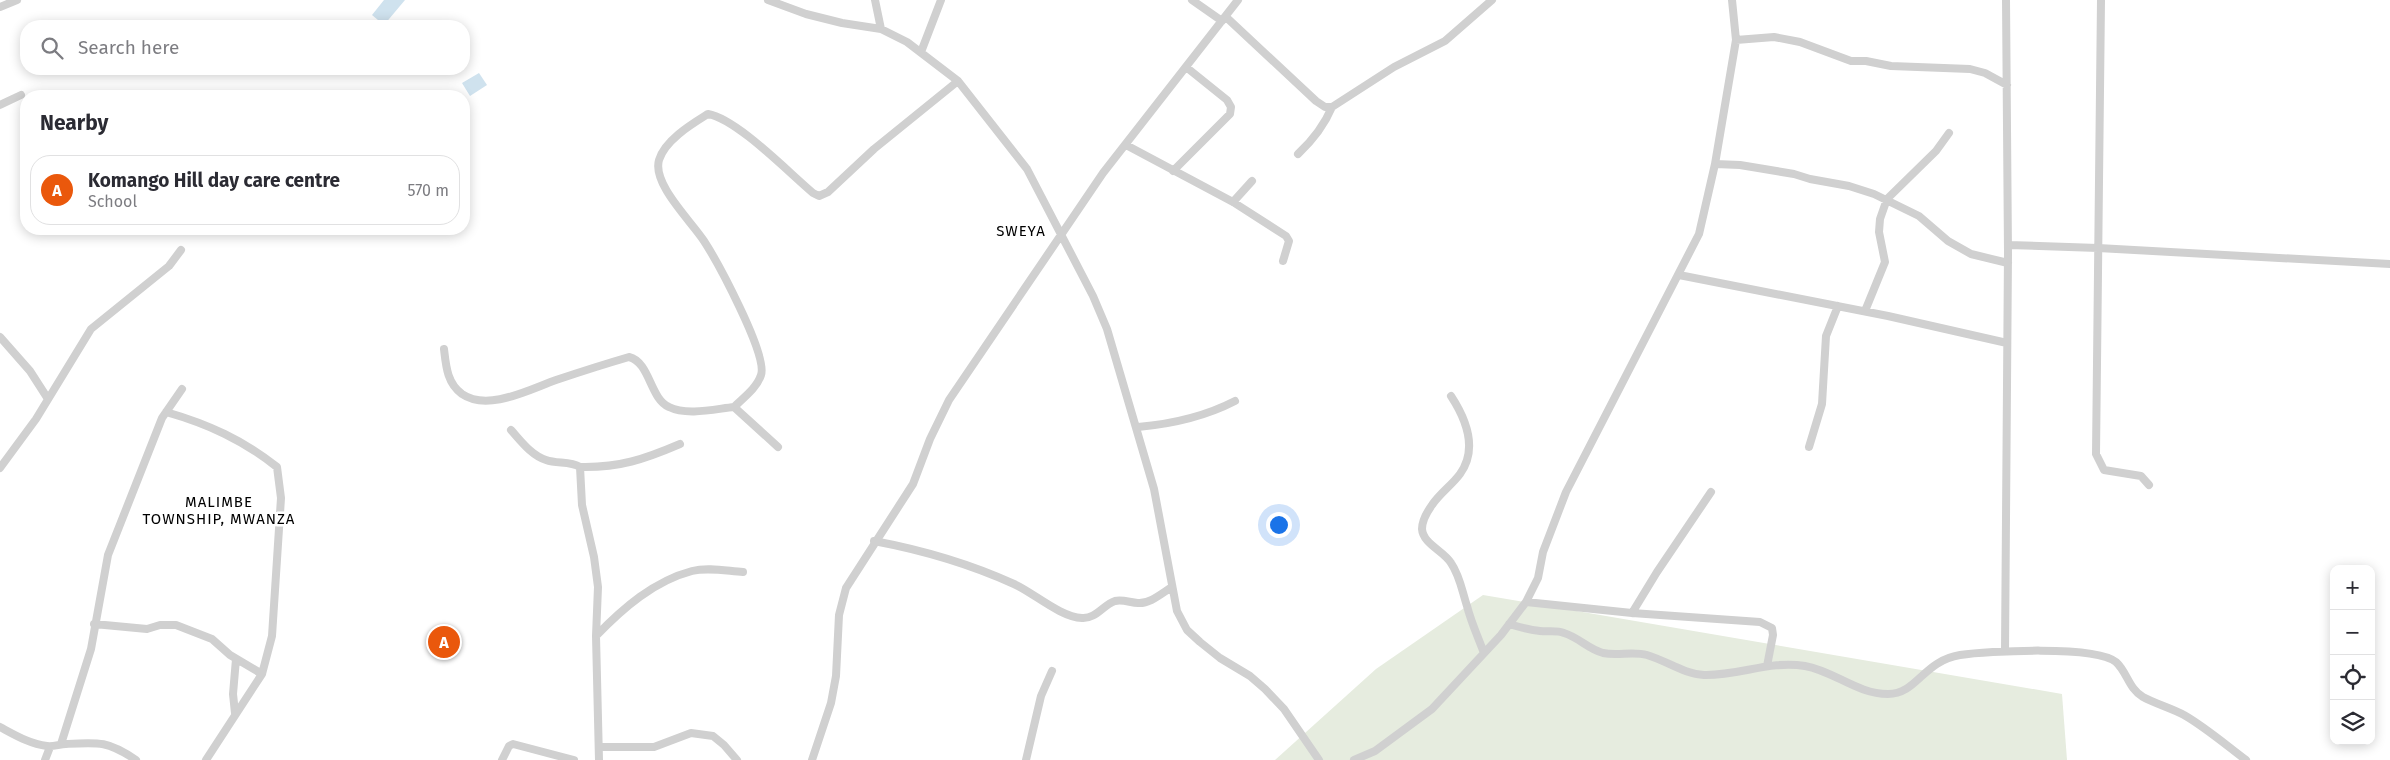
<!DOCTYPE html>
<meta charset="utf-8">
<style>
:root{--surface:#fff;--page:#f2f2f3;--text:#2b2b33;--muted:#7c7c81;--line:#e1e1e2;--accent:#ea580c}
body{margin:0;font-family:"Fira Sans",sans-serif;background:var(--page);color:var(--text)}
.controls{position:absolute;right:15px;bottom:15px;display:grid;overflow:hidden;border-radius:10px;box-shadow:0 2px 12px #0003}
.controls button{width:45px;height:45px;display:grid;place-items:center;padding:0;border:0;border-bottom:1px solid var(--line);background:var(--surface);color:var(--text);font:25px sans-serif}
.you{position:absolute;left:1278px;top:524px;width:18px;height:18px;margin:-12px;border:4px solid #fff;border-radius:50%;background:#1a73e8;box-shadow:0 0 0 8px #1a73e833}
.badge{display:grid;place-items:center;width:32px;height:32px;border-radius:50%;background:var(--accent);color:#fff;font-size:16px;font-weight:700}
.pin{position:absolute;translate:-50% -50%;border:2px solid #fff;box-shadow:0 1px 5px #0006}
.list{margin:0;padding:0;list-style:none}
h2{display:flex;justify-content:space-between;align-items:center;height:65px;margin:0;padding:0 20px;font-size:21px}
h2 small{font-size:16px;font-weight:400;color:var(--muted)}
.list li{display:grid;grid-template-columns:32px 1fr auto;gap:15px;align-items:center;box-sizing:border-box;height:70px;margin:0 10px 10px;padding:0 10px;border:1px solid var(--line);border-radius:20px}
.list b{display:block;font-size:19px;white-space:nowrap}
.list p{margin:0;font-size:16px;white-space:nowrap;color:var(--muted)}
.list em{font-size:16px;font-style:normal;color:var(--muted)}
.icon{flex:none;width:28px;height:28px;fill:none;stroke:currentColor;stroke-width:2;stroke-linecap:round;stroke-linejoin:round}
.map{position:relative;flex:none;width:2390px;height:760px;overflow:hidden}
.search{position:absolute;background:var(--surface);box-shadow:0 2px 12px #0003;left:20px;top:20px;width:450px;height:55px;display:flex;align-items:center;gap:12px;box-sizing:border-box;padding:0 18px;border-radius:20px;color:var(--muted);font-size:19px}
.panel{position:absolute;background:var(--surface);box-shadow:0 2px 12px #0003;left:20px;top:90px;width:450px;height:145px;border-radius:20px}
.map>svg:first-child{display:block}
.green{fill:#e6ecdf}
.water{fill:#cfe2ee}
.lines{fill:none;stroke-linecap:round;stroke-linejoin:round}
.street{stroke:#d0d0d0;stroke-width:8}
.labels{text-anchor:middle;stroke-width:5;stroke-linejoin:round;paint-order:stroke}
.quarter-label{font-size:15px;letter-spacing:1px;fill:#000;stroke:#fff}
</style>
<div class="map">
<svg width="2390" height="760" viewBox="0 0 2390 760">
<rect width="100%" height="100%" fill="#fff"/>
<path class="green" d="M 1483,595 L 2062,694 L 2067,760 L 1275,760 L 1376,669 Z"/>
<path class="water" d="M 384,0 L 405,0 L 384,25 L 372,15 Z
M 479,73 L 487,85 L 470,96 L 462,83 Z"/>
<g class="lines">
<path class="street" d="M 768,0 L 806,14 L 842,23 L 881,29 L 907,42 L 958,81 L 1027,169 L 1093,296 L 1107,329 L 1154,489 L 1177,611 L 1187,630 L 1200,642 L 1220,658 L 1250,676 L 1265,689 L 1284,709 L 1319,760
M 875,0 L 881,29
M 1192,0 L 1222,21
M 2101,0 L 2096,454 L 2104,470 L 2141,476 L 2149,485
M 0,7 L 17,0
M 1226,17 L 1316,101 L 1325,107 L 1332,107 L 1394,67 L 1445,41 L 1492,0
M 1736,40 L 1774,37 L 1800,42 L 1851,61 L 1866,61 L 1891,66 L 1970,69 L 1985,73 L 2007,85
M 921,52 L 941,0
M 0,105 L 21,95
M 1126,145 L 1233,202 L 1286,236 L 1289,241 L 1283,261
M 1298,154 C 1313,140 1324,126 1332,107
M 1715,164 L 1740,165 L 1794,174 L 1810,179 L 1849,186 L 1874,194 L 1919,216 L 1948,241 L 1971,254 L 2008,263
M 1173,171 L 1230,114 L 1231,107 L 1227,100 L 1186,67
M 1233,202 L 1252,181
M 2008,245 L 2098,248 L 2390,264
M 1679,275 L 1888,316 L 2007,343
M 1865,311 L 1885,262 L 1879,232 L 1880,219 L 1887,199 L 1936,151 L 1949,133
M 0,337 L 30,371 L 48,399
M 444,349 C 446,366 447,383 462,394 C 488,412 530,389 556,380 C 580,372 605,364 629,357 C 650,362 650,399 669,407 C 687,416 715,409 734,407 C 743,398 757,388 761,375 C 768,355 717,261 704,241 C 691,221 652,184 659,160 C 665,140 692,124 708,114 C 737,119 788,172 813,193 L 819,196 L 828,192 L 874,149 L 958,81
M 1451,396 C 1466,419 1478,449 1460,474 C 1452,485 1440,493 1432,505 C 1427,512 1422,521 1422,529 C 1423,544 1444,551 1451,563 C 1460,576 1462,591 1467,606 C 1471,622 1478,637 1484,653
M 734,407 L 778,447
M 166,412 C 208,424 243,440 277,467 L 281,498 L 272,636 L 262,674 L 206,760
M 1138,427 C 1172,424 1204,417 1235,401
M 511,430 C 521,441 531,455 546,460 C 557,464 570,461 580,467 L 582,505 L 594,557 L 598,587 L 596,636
M 1809,447 L 1822,404 L 1826,336 L 1838,306
M 580,467 C 619,468 645,459 680,444
M 0,468 L 36,419 L 91,329 L 169,266 L 181,250
M 874,541 C 922,550 970,564 1014,584 C 1034,593 1060,617 1082,618 C 1096,619 1103,605 1115,601 C 1123,599 1131,603 1138,603 C 1150,604 1162,593 1172,587
M 1526,602 L 1632,613 L 1760,622 L 1772,628 L 1773,635 L 1767,666
M 1632,613 L 1657,572 L 1711,492
M 94,624 L 147,629 L 160,625 L 176,625 L 212,639 L 230,655 L 262,674
M 1509,624 C 1519,627 1529,630 1540,631 C 1548,632 1557,630 1564,633 C 1578,637 1588,649 1603,653 C 1618,656 1633,651 1647,655 C 1667,661 1684,674 1704,675 C 1739,676 1770,660 1805,666 C 1834,671 1857,694 1888,694 C 1917,694 1923,661 1960,655 C 1987,651 2096,645 2116,662 C 2127,672 2129,689 2143,697 C 2156,704 2171,708 2184,715 C 2205,727 2226,745 2246,760
M 2005,651 L 2008,253 L 2006,0
M 235,713 L 233,694 L 236,659
M 0,727 C 15,735 30,744 47,746 C 53,747 60,744 66,744 C 99,742 108,741 136,760
M 61,744 L 91,649 L 108,555 L 162,418 L 182,389
M 600,747 L 654,747 L 691,733 L 713,736 L 724,745 L 737,760
M 45,760 L 50,747
M 502,760 L 509,746 L 513,744 L 574,760
M 599,760 L 596,636 C 623,608 654,581 692,571 C 708,567 727,571 743,572
M 812,760 L 831,703 L 836,676 L 839,615 L 846,588 L 913,484 L 930,439 L 949,400 L 1103,173 L 1238,0
M 1026,760 L 1041,696 L 1052,671
M 1354,760 L 1375,751 L 1432,709 L 1501,635 L 1526,602 L 1538,578 L 1543,552 L 1566,492 L 1699,234 L 1715,164 L 1736,40 L 1732,0"/>
</g>
<g class="labels">
<g class="quarter-label">
<text x="1021" y="236">SWEYA</text>
<text x="219" y="507">MALIMBE<tspan x="219" dy="17">TOWNSHIP, MWANZA</tspan></text>
</g>
</g>
</svg>
<div class="controls">
<button>+</button>
<button>−</button>
<button><svg class="icon" aria-label="locate" viewBox="0 0 24 24"><circle cx="12" cy="12" r="6"/><path d="M12 2v4M12 18v4M2 12h4M18 12h4"/></svg></button>
<button><svg class="icon" aria-label="layers" viewBox="0 0 24 24"><path d="M12 4l9 5-9 5-9-5zM3 14l9 5 9-5"/></svg></button>
</div>
<div class="you"></div>
<div class="pin badge" style="left:444px;top:642px">A</div>
<div class="search"><svg class="icon" aria-label="search" viewBox="0 0 24 24"><circle cx="10" cy="10" r="6"/><path d="M15 15l6 6"/></svg>Search here</div>
<section class="panel">
<h2>Nearby<small></small></h2>
<ul class="list">
<li><span class="badge">A</span><div><b>Komango Hill day care centre</b><p>School</p></div><em>570 m</em></li>
</ul>
</section>
</div>
